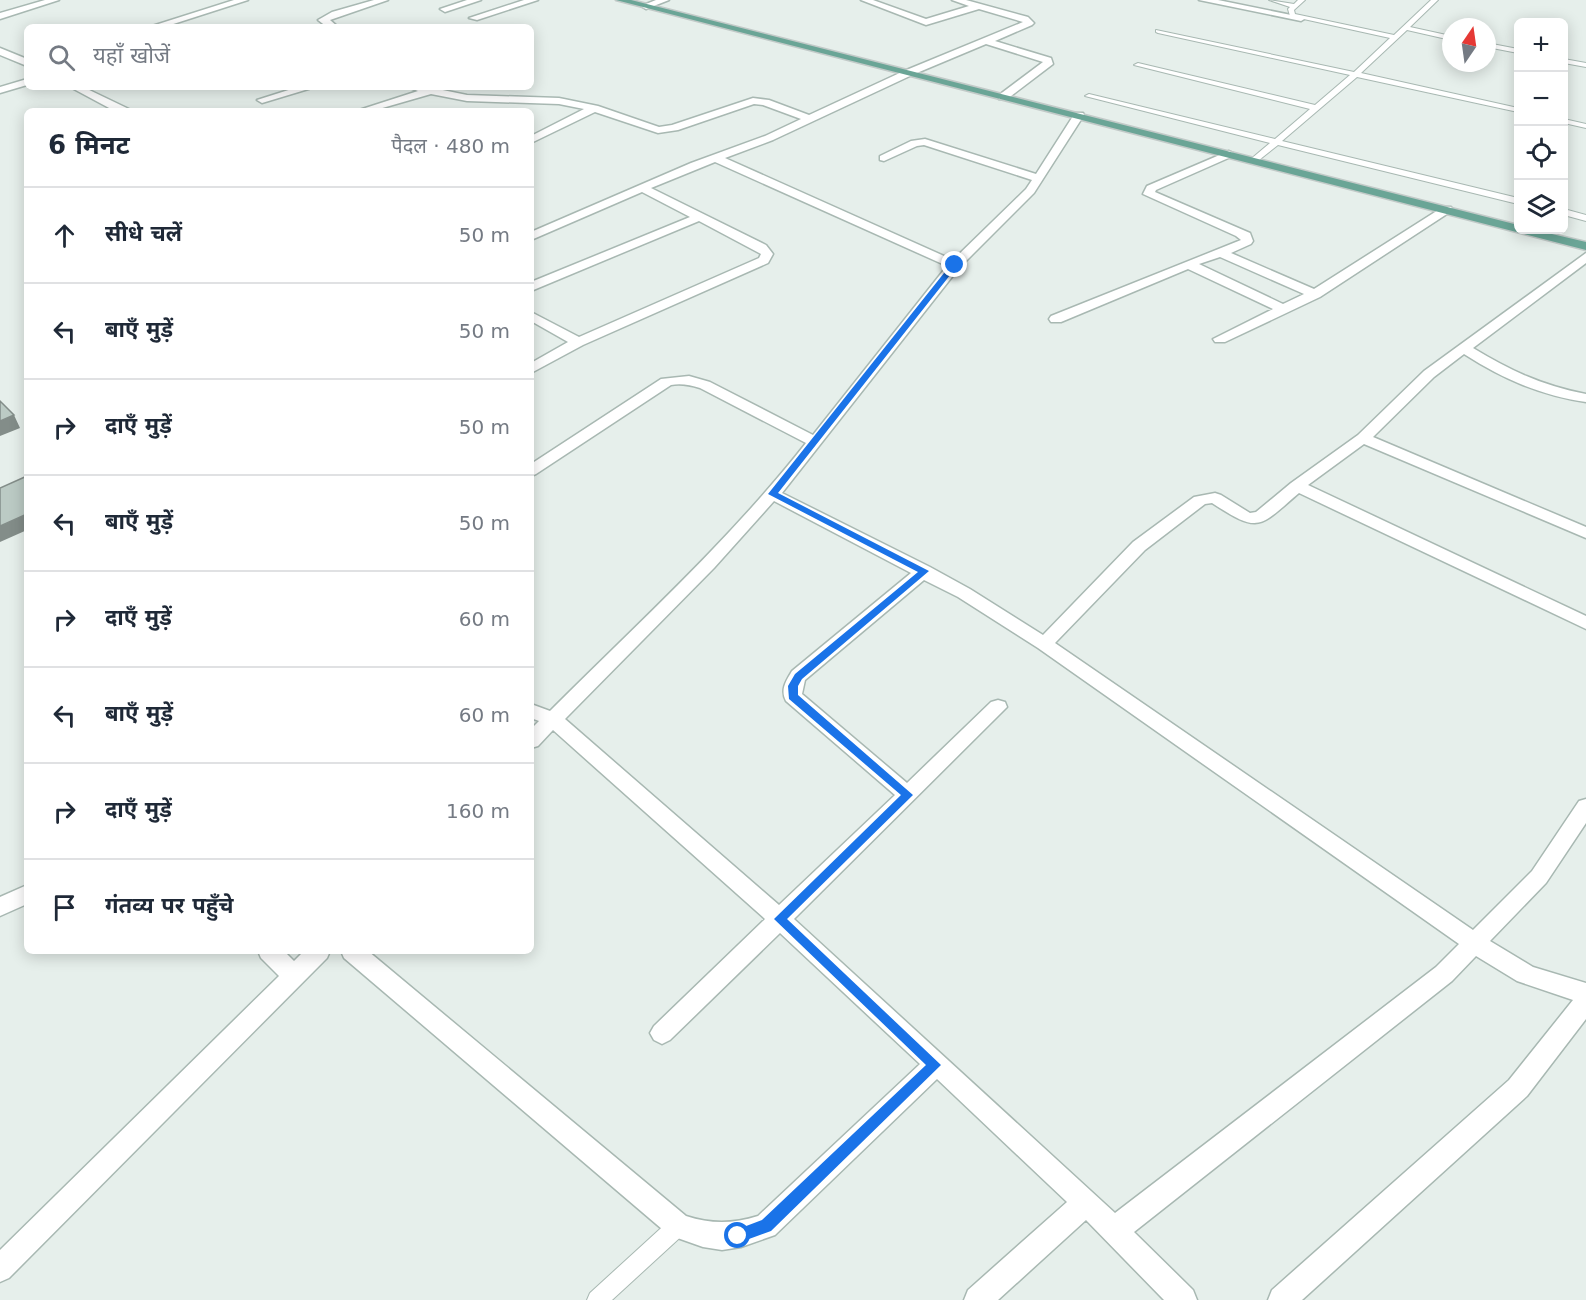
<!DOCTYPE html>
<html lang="hi">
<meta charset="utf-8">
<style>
:root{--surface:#fff;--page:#f2f2f3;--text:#1f2937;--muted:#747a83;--line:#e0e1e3}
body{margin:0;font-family:"DejaVu Sans","Noto Sans Devanagari",sans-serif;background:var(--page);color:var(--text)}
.controls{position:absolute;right:18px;top:18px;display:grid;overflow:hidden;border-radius:9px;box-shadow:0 3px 15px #0003}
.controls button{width:54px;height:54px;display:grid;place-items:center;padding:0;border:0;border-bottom:2px solid var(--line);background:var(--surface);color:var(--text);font:30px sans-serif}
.compass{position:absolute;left:1442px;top:18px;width:54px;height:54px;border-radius:50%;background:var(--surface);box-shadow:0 3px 15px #0003;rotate:13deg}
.stop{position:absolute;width:18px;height:18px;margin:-14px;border:4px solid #1a73e8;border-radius:50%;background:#fff}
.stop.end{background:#1a73e8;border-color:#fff;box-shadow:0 2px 6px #0008}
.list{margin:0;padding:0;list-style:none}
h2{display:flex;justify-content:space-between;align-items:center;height:78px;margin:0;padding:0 24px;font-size:26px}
h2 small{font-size:20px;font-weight:400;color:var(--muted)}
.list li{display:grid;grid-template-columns:39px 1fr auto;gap:18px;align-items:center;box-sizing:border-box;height:96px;padding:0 24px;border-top:2px solid var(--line)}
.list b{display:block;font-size:22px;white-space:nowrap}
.list em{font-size:20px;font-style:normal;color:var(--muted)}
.icon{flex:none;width:33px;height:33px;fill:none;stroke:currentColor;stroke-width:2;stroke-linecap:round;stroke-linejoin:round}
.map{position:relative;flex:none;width:1586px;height:1300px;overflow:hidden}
.search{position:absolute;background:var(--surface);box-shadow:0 3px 15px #0003;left:24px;top:24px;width:510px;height:66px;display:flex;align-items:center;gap:15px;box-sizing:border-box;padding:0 21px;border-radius:9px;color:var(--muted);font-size:22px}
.panel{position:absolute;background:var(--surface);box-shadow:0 3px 15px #0003;left:24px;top:108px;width:510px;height:846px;border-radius:9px}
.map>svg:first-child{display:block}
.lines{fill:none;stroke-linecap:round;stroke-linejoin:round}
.lane-casing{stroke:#a8b8b2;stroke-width:2}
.street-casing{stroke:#a8b8b2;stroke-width:3}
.primary-casing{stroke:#c2cac8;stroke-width:3}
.lane{fill:#fff;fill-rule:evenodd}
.street{fill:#fff;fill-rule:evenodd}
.primary{fill:#6aa596;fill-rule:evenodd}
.shaded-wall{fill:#838d89}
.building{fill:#bbcac4;stroke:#838d89;stroke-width:1.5}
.route{fill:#1a73e8}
</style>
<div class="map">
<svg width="1586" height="1300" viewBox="0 0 1586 1300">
<rect width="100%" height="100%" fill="#e6efeb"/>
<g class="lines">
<g class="lane-casing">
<path id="lane" d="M 1269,0 L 1294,4 L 1298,0 L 1305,0 L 1294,10 L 1295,14 L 1394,35 L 1431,0 L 1438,0 L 1410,27 L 1451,36 L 1451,40 L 1407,30 L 1361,73 L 1518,108 L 1518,112 L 1357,77 L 1282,141 L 1518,198 L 1518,204 L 1278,145 L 1254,164 L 1251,163 L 1251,159 L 1270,143 L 1085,96 L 1089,94 L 1275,139 L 1310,109 L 1134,65 L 1138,63 L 1315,105 L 1350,75 L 1158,33 L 1156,32 L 1156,30 L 1354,72 L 1390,38 L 1290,16 L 1288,9 L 1290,7 Z
M 1487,43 L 1518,49 L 1518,53 L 1487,47 Z
M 1564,59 L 1586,63 L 1586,67 L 1564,63 Z
M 1564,119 L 1586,124 L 1586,128 L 1564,123 Z
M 1564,209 L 1586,215 L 1586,221 L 1564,215 Z
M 678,1216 L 685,1219 L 688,1226 L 685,1233 L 612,1300 L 587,1300 L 590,1293 L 671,1219 Z"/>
</g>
<g class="street-casing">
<path id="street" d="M 45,0 L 59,0 L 0,19 L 0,13 Z
M 234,0 L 248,0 L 164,27 L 149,27 Z
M 374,0 L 388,0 L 330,20 L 338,27 L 327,27 L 318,20 L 332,12 Z
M 467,0 L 481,0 L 445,12 L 440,9 Z
M 524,0 L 538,0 L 477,20 L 469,18 Z
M 656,0 L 669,0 L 646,9 L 641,6 Z
M 861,0 L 873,0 L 926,19 L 969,6 L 952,0 L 966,0 L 1028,17 L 1034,23 L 1032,25 L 995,41 L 1051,58 L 1053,64 L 1007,99 L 999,99 L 999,95 L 1043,62 L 986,44 L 912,75 L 773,140 L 725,158 L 953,260 L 1026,189 L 1032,180 L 924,145 L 917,146 L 884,161 L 880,160 L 880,156 L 911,141 L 925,139 L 1036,174 L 1075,113 L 1083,113 L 1084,115 L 1034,193 L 959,268 L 782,493 L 930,567 L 970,589 L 1043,635 L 1133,542 L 1194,497 L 1215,493 L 1221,495 L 1250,513 L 1256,512 L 1291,483 L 1358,435 L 1424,371 L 1586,253 L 1586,263 L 1473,348 C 1509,370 1543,386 1586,394 L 1586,402 C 1540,395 1503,379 1464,354 L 1434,377 L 1373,437 L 1586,527 L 1586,538 L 1364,444 L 1308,485 L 1586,616 L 1586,629 L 1299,493 C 1258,528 1260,534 1212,503 L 1205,504 L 1145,550 L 1055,643 L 1473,930 L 1532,871 L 1579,801 L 1586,799 L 1586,823 L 1546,883 L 1490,941 L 1533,967 L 1586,983 L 1586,1019 L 1527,1096 L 1302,1300 L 1268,1300 L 1272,1290 L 1509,1080 L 1573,1000 L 1517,981 L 1476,956 L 1452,981 L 1134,1232 L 1193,1290 L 1197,1300 L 1164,1300 L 1086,1220 L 998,1300 L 964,1300 L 968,1290 L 1067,1202 L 937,1079 L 775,1235 L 741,1247 L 722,1250 L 703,1247 L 669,1235 L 344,958 L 341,951 L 368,951 L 686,1216 C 711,1224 732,1224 758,1216 L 920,1064 L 780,933 L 670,1040 L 662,1044 L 654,1040 L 650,1033 L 654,1026 L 765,919 L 553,730 L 538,746 L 531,748 L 531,729 L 539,721 L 531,718 L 531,704 L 550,711 C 637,624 730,540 806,443 L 700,388 C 690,385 681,383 671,385 L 536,474 L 531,476 L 531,464 L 661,379 L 689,376 L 710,382 L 813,435 L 947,266 L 715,162 L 651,188 L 766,245 L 773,254 L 768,263 L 583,345 L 531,373 L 531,363 L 568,342 L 531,321 L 531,312 L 579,337 L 759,258 L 761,254 L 699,221 L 531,291 L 531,282 L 690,217 L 642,192 L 531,240 L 531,232 L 691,163 L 765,136 L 801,119 L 763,105 L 754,104 L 678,130 L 658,133 L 595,112 L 531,143 L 531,136 L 584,109 L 559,104 L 467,101 L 431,94 L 372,111 L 356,111 L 418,91 L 408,87 L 428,87 L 467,95 L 559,98 L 598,106 L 659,127 L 672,125 L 753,98 L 769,100 L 809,115 L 904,71 L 1023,22 L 979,9 L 926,25 ZM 774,501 L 911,573 L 792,671 C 786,681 780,690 786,701 L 895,795 L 779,905 L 565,719 L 714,568 ZM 924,580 L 958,597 L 1038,648 L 1459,944 L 1436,967 L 1115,1213 L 794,919 L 1007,707 L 1005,702 L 998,700 L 991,702 L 907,783 L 802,694 L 805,680 Z
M 1199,0 L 1218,0 L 1306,18 L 1301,21 Z
M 0,48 L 27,59 L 27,66 L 0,55 Z
M 27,79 L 27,85 L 0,93 L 0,87 Z
M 70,87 L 83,87 L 133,111 L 111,109 Z
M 298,87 L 315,87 L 262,103 L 257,100 Z
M 1229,151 L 1235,154 L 1233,156 L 1156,190 L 1155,192 L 1250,233 L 1253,241 L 1251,244 L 1231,253 L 1314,289 L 1443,207 L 1451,207 L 1453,210 L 1320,297 L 1225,342 L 1215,342 L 1213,339 L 1273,309 L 1188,269 L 1061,322 L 1051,322 L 1049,319 L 1051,316 L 1241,240 L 1236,236 L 1143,194 L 1147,186 ZM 1220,257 L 1304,294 L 1283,304 L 1199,264 Z
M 27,885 L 27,904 L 0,916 L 0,897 Z
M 258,951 L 284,951 L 294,961 L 304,951 L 330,951 L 327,958 L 9,1278 L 0,1282 L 0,1250 L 279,976 L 261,958 Z"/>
</g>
<g class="primary-casing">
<path id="primary" d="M 616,0 L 631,0 L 1518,225 L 1518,230 L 1535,230 L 1586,242 L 1586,250 Z"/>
</g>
<use href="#lane" class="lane"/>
<use href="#street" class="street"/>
<use href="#primary" class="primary"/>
</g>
<path class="shaded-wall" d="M 14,415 L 20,428 L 0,436 L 0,421 Z
M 27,514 L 27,530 L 0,542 L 0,526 Z"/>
<path class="building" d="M 0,401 L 14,415 L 0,421 Z
M 27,476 L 27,514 L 0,526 L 0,488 Z"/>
<path class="route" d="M 952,263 L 958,265 L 778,493 L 929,571 L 802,679 L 798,686 L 798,695 L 913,795 L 787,919 L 941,1065 L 771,1231 L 738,1243 L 733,1241 L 731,1236 L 733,1231 L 762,1220 L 926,1065 L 774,919 L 901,795 L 789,699 L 788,686 L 795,674 L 918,572 L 768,494 Z"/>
</svg>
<div class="controls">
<button>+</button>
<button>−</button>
<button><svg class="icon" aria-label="locate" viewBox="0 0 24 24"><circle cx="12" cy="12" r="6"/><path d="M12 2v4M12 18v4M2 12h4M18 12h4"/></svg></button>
<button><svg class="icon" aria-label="layers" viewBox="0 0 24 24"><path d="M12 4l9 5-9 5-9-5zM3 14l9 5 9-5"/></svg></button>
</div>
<svg class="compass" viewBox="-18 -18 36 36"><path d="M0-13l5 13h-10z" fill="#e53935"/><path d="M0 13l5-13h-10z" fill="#747a83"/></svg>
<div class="stop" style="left:738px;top:1236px"></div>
<div class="stop end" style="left:955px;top:265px"></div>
<div class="search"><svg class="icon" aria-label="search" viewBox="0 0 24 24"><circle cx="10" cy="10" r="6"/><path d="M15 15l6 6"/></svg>यहाँ खोजें</div>
<section class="panel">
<h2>6 मिनट<small>पैदल · 480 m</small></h2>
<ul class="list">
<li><svg class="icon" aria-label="ahead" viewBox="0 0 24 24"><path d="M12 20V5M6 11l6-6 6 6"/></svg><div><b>सीधे चलें</b></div><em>50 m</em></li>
<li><svg class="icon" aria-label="left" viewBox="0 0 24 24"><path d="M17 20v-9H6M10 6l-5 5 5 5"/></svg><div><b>बाएँ मुड़ें</b></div><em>50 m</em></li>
<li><svg class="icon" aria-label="right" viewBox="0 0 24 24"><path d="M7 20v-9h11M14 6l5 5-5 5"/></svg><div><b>दाएँ मुड़ें</b></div><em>50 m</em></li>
<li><svg class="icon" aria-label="left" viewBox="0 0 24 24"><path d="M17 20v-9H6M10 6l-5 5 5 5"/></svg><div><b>बाएँ मुड़ें</b></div><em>50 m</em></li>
<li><svg class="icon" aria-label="right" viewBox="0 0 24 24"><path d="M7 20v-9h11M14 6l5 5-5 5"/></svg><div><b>दाएँ मुड़ें</b></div><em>60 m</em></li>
<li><svg class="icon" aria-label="left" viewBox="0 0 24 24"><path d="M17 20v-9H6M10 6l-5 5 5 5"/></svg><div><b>बाएँ मुड़ें</b></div><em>60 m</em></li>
<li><svg class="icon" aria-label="right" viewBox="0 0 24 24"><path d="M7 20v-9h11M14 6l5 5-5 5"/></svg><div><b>दाएँ मुड़ें</b></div><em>160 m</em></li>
<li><svg class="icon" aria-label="arrive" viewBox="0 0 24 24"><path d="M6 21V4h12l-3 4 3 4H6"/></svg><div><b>गंतव्य पर पहुँचे</b></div></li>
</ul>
</section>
</div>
